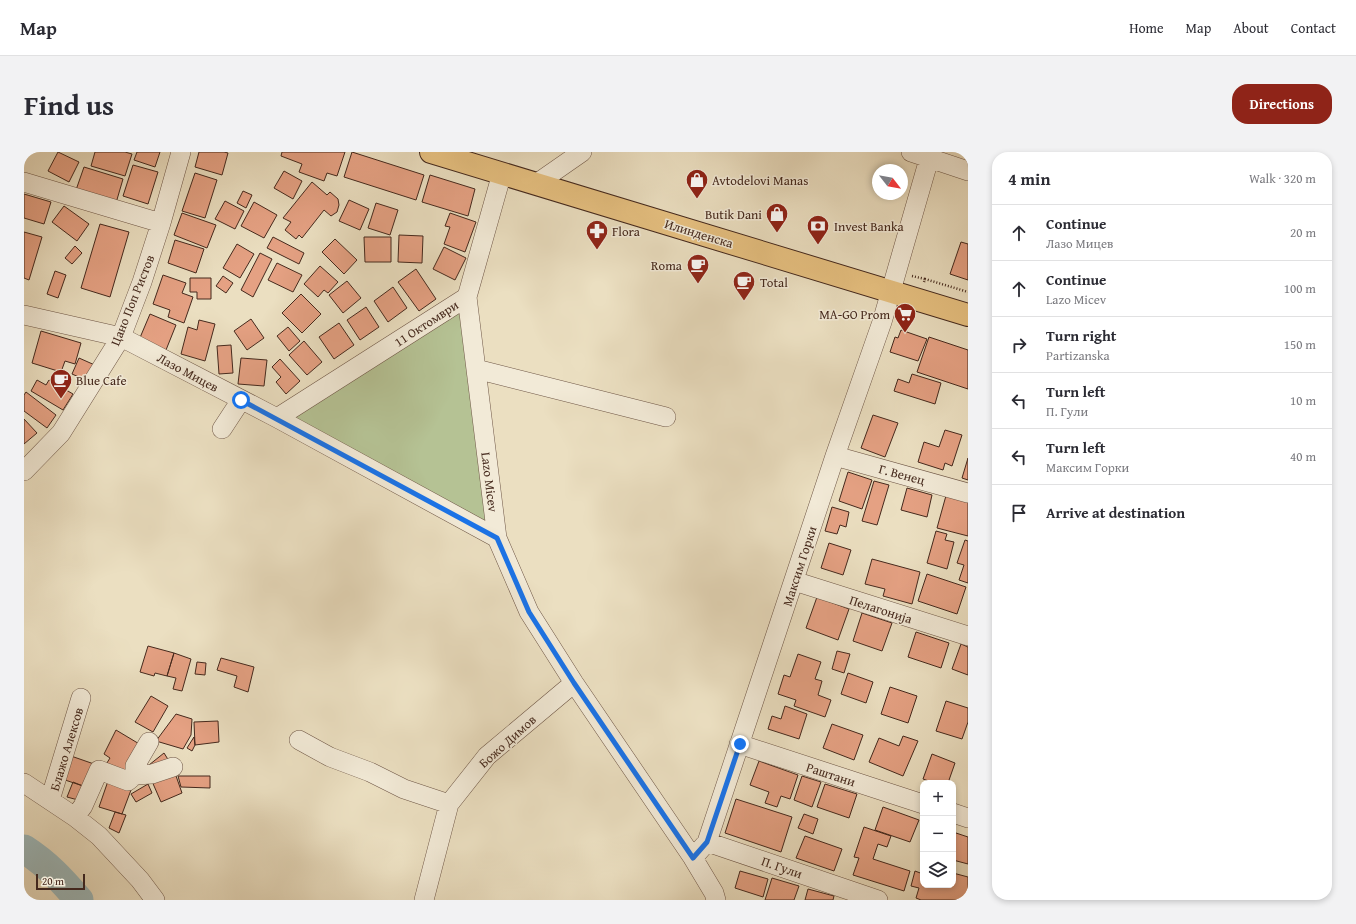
<!DOCTYPE html>
<meta charset="utf-8">
<style>
:root{--surface:#fff;--page:#f2f2f3;--text:#2b2b33;--muted:#7c7c81;--line:#e1e1e2;--accent:#8f2418}
body{margin:0;font-family:"Gentium Book Plus",serif;background:var(--page);color:var(--text)}
.controls{position:absolute;right:12px;bottom:12px;display:grid;overflow:hidden;border-radius:8px;box-shadow:0 2px 6px #0003}
.controls button{width:36px;height:36px;display:grid;place-items:center;padding:0;border:0;border-bottom:1px solid var(--line);background:var(--surface);color:var(--text);font:20px sans-serif}
.compass{position:absolute;left:848px;top:12px;width:36px;height:36px;border-radius:50%;background:var(--surface);box-shadow:0 2px 6px #0003;rotate:121deg}
.scale{position:absolute;left:12px;bottom:10px;width:49px;box-sizing:border-box;padding-left:4px;border:2px solid #45291d;border-top:0;font-size:11px;line-height:14px;white-space:nowrap;color:#45291d;-webkit-text-stroke:3px #f2ead7;paint-order:stroke}
.stop{position:absolute;width:12px;height:12px;margin:-9px;border:3px solid #1a73e8;border-radius:50%;background:#fff}
.stop.end{background:#1a73e8;border-color:#fff;box-shadow:0 1px 4px #0008}
.list{margin:0;padding:0;list-style:none}
h2{display:flex;justify-content:space-between;align-items:center;height:52px;margin:0;padding:0 16px;font-size:17px}
h2 small{font-size:13px;font-weight:400;color:var(--muted)}
.list li{display:grid;grid-template-columns:26px 1fr auto;gap:12px;align-items:center;box-sizing:border-box;height:56px;padding:0 16px;border-top:1px solid var(--line)}
.list b{display:block;font-size:15px;white-space:nowrap}
.list p{margin:0;font-size:13px;white-space:nowrap;color:var(--muted)}
.list em{font-size:13px;font-style:normal;color:var(--muted)}
.icon{flex:none;width:22px;height:22px;fill:none;stroke:currentColor;stroke-width:2;stroke-linecap:round;stroke-linejoin:round}
.map{position:relative;flex:none;width:944px;height:748px;overflow:hidden;border-radius:16px}
header{display:flex;align-items:center;gap:24px;box-sizing:border-box;height:56px;padding:0 20px;background:var(--surface);border-bottom:1px solid var(--line)}
header strong{font-size:19px}
nav{display:flex;gap:22px;margin-inline-start:auto;font-size:14px}
.intro{display:flex;align-items:center;justify-content:space-between;box-sizing:border-box;height:96px;padding:0 24px}
h1{margin:0;font-size:28px}
.button{padding:10px 18px;border-radius:16px;background:var(--accent);color:#fff;font-size:14px;font-weight:700}
main{display:flex;gap:24px;padding:0 24px}
aside{flex:1;background:var(--surface);border-radius:16px;box-shadow:0 2px 6px #0003}
.map>svg:first-child{display:block}
.green{fill:#b5c294;stroke:#7d7658}
.lines{fill:none;stroke-linecap:round;stroke-linejoin:round}
.river{stroke:#9dbabd;stroke-width:29}
.building{fill:#e5a183;stroke:#45291d}
.minor-casing{stroke:#6e5646;stroke-width:20}
.major-casing{stroke:#45291d;stroke-width:24}
.path{stroke:#45291d;stroke-width:2.5;stroke-dasharray:1 2;stroke-linecap:butt}
.minor{stroke:#f2ead7;stroke-width:19}
.major{stroke:#e6c080;stroke-width:22}
.route{stroke:#1a73e8;stroke-width:5}
.labels{text-anchor:middle;stroke-width:3;stroke-linejoin:round;paint-order:stroke}
.poi-label{font-size:13px;fill:#45291d;stroke:#f2ead7;text-anchor:start}
.street-label{font-size:13px;fill:#45291d;stroke:#f2ead7}
</style>
<header>
<strong>Map</strong>
<nav><a>Home</a><a>Map</a><a>About</a><a>Contact</a></nav>
</header>
<div class="intro"><h1>Find us</h1><a class="button">Directions</a></div>
<main>
<div class="map">
<svg width="944" height="748" viewBox="0 0 944 748">
<rect width="100%" height="100%" fill="#ebdfc1"/>
<filter id="stains"><feTurbulence type="fractalNoise" baseFrequency=".005" numOctaves="4"/><feColorMatrix values="0 0 0 0 .2 0 0 0 0 .09 0 0 0 0 .02 0 0 0 .5 -.17"/></filter>
<radialGradient id="worn" r=".72"><stop offset=".6" stop-color="#630" stop-opacity="0"/><stop offset="1" stop-color="#630" stop-opacity=".3"/></radialGradient>
<path class="green" d="M 443,145 L 473,386 L 253,266 Z"/>
<g class="lines">
<path class="river" d="M 0,697 C 23,712 37,727 55,748"/>
</g>
<path class="building" d="M 34,0 L 55,10 L 45,30 L 24,19 Z
M 71,0 L 101,0 L 108,2 L 101,24 L 67,14 Z
M 113,0 L 136,0 L 131,15 L 110,8 Z
M 175,0 L 200,0 L 204,1 L 198,23 L 171,15 Z
M 258,0 L 321,0 L 313,24 L 303,21 L 300,29 L 275,20 L 278,12 L 257,4 Z
M 328,0 L 400,23 L 392,48 L 320,25 Z
M 109,13 L 134,20 L 124,52 L 99,44 Z
M 60,15 L 99,27 L 92,51 L 52,38 Z
M 260,19 L 278,29 L 269,47 L 250,36 Z
M 171,21 L 193,28 L 181,66 L 158,59 Z
M 406,23 L 451,37 L 444,64 L 398,50 Z
M 288,30 L 303,43 L 306,40 L 314,47 L 315,53 L 313,60 L 307,64 L 300,58 L 278,86 L 275,83 L 272,87 L 261,78 L 267,70 L 259,66 Z
M 219,39 L 228,43 L 222,56 L 213,51 Z
M 0,42 L 27,50 L 20,72 L 0,66 Z
M 325,48 L 345,57 L 336,78 L 315,69 Z
M 201,49 L 220,59 L 211,77 L 191,67 Z
M 230,50 L 253,63 L 240,86 L 217,74 Z
M 352,51 L 374,58 L 366,83 L 344,76 Z
M 40,54 L 65,72 L 53,89 L 28,70 Z
M 158,61 L 192,73 L 183,96 L 150,83 Z
M 426,61 L 452,70 L 441,100 L 420,92 L 426,75 L 421,74 Z
M 76,72 L 105,80 L 86,145 L 57,136 Z
M 0,80 L 18,85 L 5,128 L 0,126 Z
M 375,83 L 399,84 L 398,111 L 374,110 Z
M 249,85 L 280,101 L 275,112 L 243,96 Z
M 340,85 L 367,85 L 367,110 L 341,110 Z
M 311,87 L 333,108 L 320,122 L 298,100 Z
M 151,88 L 180,97 L 172,121 L 144,111 Z
M 937,90 L 944,92 L 944,128 L 926,122 Z
M 213,92 L 230,102 L 216,126 L 199,116 Z
M 51,94 L 58,101 L 48,112 L 41,106 Z
M 420,95 L 442,106 L 431,128 L 409,117 Z
M 236,101 L 248,107 L 229,145 L 217,138 Z
M 253,111 L 278,123 L 269,140 L 244,128 Z
M 296,114 L 314,130 L 304,141 L 300,138 L 294,145 L 280,132 Z
M 392,117 L 412,147 L 395,159 L 374,130 Z
M 31,119 L 42,123 L 34,146 L 23,142 Z
M 139,123 L 162,131 L 158,141 L 169,145 L 160,171 L 144,165 L 146,158 L 129,152 Z
M 199,124 L 209,131 L 202,141 L 192,134 Z
M 166,126 L 187,126 L 187,147 L 173,147 L 173,140 L 166,140 Z
M 323,129 L 337,146 L 319,161 L 305,143 Z
M 369,135 L 383,156 L 364,170 L 350,149 Z
M 277,142 L 297,162 L 278,181 L 258,161 Z
M 342,155 L 355,175 L 336,188 L 323,168 Z
M 126,162 L 152,173 L 142,198 L 115,188 Z
M 227,167 L 240,186 L 223,198 L 210,179 Z
M 175,168 L 191,172 L 181,209 L 157,202 L 164,175 L 173,178 Z
M 315,171 L 330,193 L 310,207 L 295,185 Z
M 264,175 L 276,189 L 265,199 L 253,184 Z
M 877,178 L 903,187 L 894,209 L 866,200 L 871,185 L 874,186 Z
M 17,179 L 57,191 L 51,212 L 41,209 L 37,220 L 8,211 Z
M 905,185 L 944,198 L 944,237 L 893,220 Z
M 280,189 L 298,210 L 283,223 L 265,203 Z
M 207,193 L 209,221 L 195,222 L 193,194 Z
M 55,206 L 73,214 L 66,230 L 48,222 Z
M 217,206 L 243,208 L 240,234 L 214,232 Z
M 256,207 L 276,229 L 262,242 L 252,230 L 257,225 L 248,215 Z
M 888,222 L 917,231 L 911,252 L 870,239 L 874,227 L 885,231 Z
M 13,228 L 22,233 L 25,228 L 49,242 L 39,258 L 7,239 Z
M 2,240 L 32,263 L 23,276 L 0,259 L 0,243 Z
M 849,263 L 874,271 L 861,305 L 837,296 Z
M 0,267 L 13,281 L 0,292 Z
M 921,278 L 938,283 L 928,314 L 921,311 L 919,318 L 894,310 L 900,290 L 915,295 Z
M 944,306 L 944,328 L 938,326 Z
M 824,320 L 848,328 L 838,357 L 815,349 Z
M 850,329 L 865,333 L 853,373 L 838,369 Z
M 883,336 L 908,343 L 903,365 L 877,358 Z
M 923,340 L 944,346 L 944,384 L 913,376 Z
M 808,355 L 825,360 L 822,375 L 816,373 L 813,382 L 801,379 Z
M 912,379 L 923,382 L 921,388 L 930,390 L 923,417 L 903,411 Z
M 941,388 L 944,389 L 944,431 L 935,428 L 940,413 L 933,411 Z
M 805,391 L 827,398 L 819,423 L 797,416 Z
M 848,407 L 896,420 L 888,452 L 859,444 L 861,437 L 841,432 Z
M 903,422 L 942,435 L 933,462 L 894,449 Z
M 793,445 L 825,457 L 814,488 L 782,476 Z
M 838,461 L 868,471 L 858,499 L 829,489 Z
M 892,480 L 925,491 L 917,516 L 884,505 Z
M 937,492 L 944,495 L 944,523 L 928,517 Z
M 124,494 L 150,501 L 143,524 L 131,521 L 130,524 L 116,520 Z
M 813,499 L 826,502 L 820,521 L 808,517 Z
M 150,501 L 167,507 L 158,539 L 149,537 L 152,526 L 143,524 Z
M 774,502 L 797,510 L 791,527 L 798,529 L 794,543 L 807,548 L 801,565 L 770,554 L 772,548 L 754,542 L 760,523 L 766,525 Z
M 197,506 L 230,515 L 224,540 L 210,535 L 213,524 L 193,518 Z
M 173,510 L 182,511 L 181,523 L 171,522 Z
M 824,521 L 849,530 L 842,551 L 817,542 Z
M 866,535 L 893,544 L 884,571 L 857,562 Z
M 127,544 L 144,554 L 129,580 L 111,570 Z
M 922,549 L 944,556 L 944,570 L 938,587 L 912,579 Z
M 761,554 L 783,562 L 775,587 L 744,577 L 748,564 L 757,567 Z
M 152,562 L 168,567 L 167,583 L 159,597 L 132,589 Z
M 194,569 L 195,590 L 171,593 L 170,570 Z
M 808,572 L 839,583 L 830,608 L 799,596 Z
M 92,578 L 117,593 L 99,623 L 81,614 L 86,606 L 80,602 Z
M 879,584 L 894,589 L 879,624 L 845,610 L 855,586 L 875,594 Z
M 170,585 L 171,593 L 168,599 L 163,596 Z
M 140,601 L 145,609 L 134,615 L 125,613 Z
M 908,602 L 931,611 L 924,631 L 910,631 L 899,627 Z
M 47,604 L 70,612 L 62,635 L 38,627 Z
M 735,609 L 774,623 L 766,647 L 757,644 L 753,655 L 741,651 L 745,640 L 726,633 Z
M 151,621 L 158,641 L 137,650 L 127,627 Z
M 154,624 L 186,624 L 186,636 L 157,635 Z
M 778,624 L 797,630 L 788,655 L 770,648 Z
M 84,629 L 107,638 L 98,662 L 75,655 Z
M 49,630 L 59,634 L 54,648 L 43,645 Z
M 124,632 L 128,641 L 112,650 L 107,642 Z
M 801,632 L 833,642 L 825,666 L 793,655 Z
M 712,647 L 768,665 L 757,700 L 701,681 Z
M 859,655 L 895,668 L 886,690 L 851,678 Z
M 91,660 L 102,663 L 95,681 L 85,676 Z
M 780,662 L 794,667 L 789,682 L 774,676 Z
M 840,675 L 867,684 L 863,695 L 854,692 L 849,707 L 886,719 L 880,739 L 829,723 L 835,706 L 830,705 Z
M 929,680 L 944,685 L 944,712 L 929,708 Z
M 781,684 L 818,697 L 810,719 L 772,706 Z
M 716,719 L 744,727 L 739,745 L 711,736 Z
M 891,719 L 899,722 L 899,733 L 929,733 L 929,721 L 944,725 L 944,742 L 943,741 L 941,748 L 897,748 L 892,746 L 895,736 L 887,734 Z
M 748,726 L 775,734 L 770,748 L 741,748 Z
M 784,737 L 810,744 L 809,748 L 781,748 Z"/>
<g class="lines">
<g class="minor-casing">
<path id="minor" d="M 887,0 L 944,19
M 0,30 L 137,71
M 512,32 L 558,0
M 443,145 L 473,386 L 505,460 L 550,531 L 669,706 L 690,741 L 692,748
M 0,163 L 97,185 L 253,266 L 473,386
M 452,217 L 642,265
M 253,266 L 443,145 L 478,21
M 198,277 L 217,248
M 811,304 L 944,341
M 0,319 L 37,281 L 97,185 L 118,130 L 137,71 L 157,0
M 770,429 L 944,484
M 275,588 L 306,605 L 346,620 L 380,637 L 425,652
M 715,592 L 899,652
M 111,623 L 111,614 L 125,590
M 0,631 L 51,665 L 75,684 L 116,728 L 131,748
M 26,648 L 57,546
M 929,661 L 944,666
M 51,665 L 59,654 L 75,618 L 104,629 L 111,623 L 128,622 L 149,615
M 683,690 L 854,748
M 669,706 L 683,690 L 811,304 L 858,170 L 907,0
M 400,748 L 425,652 L 463,604 L 550,531"/>
</g>
<g class="major-casing">
<path id="major" d="M 407,0 L 944,163"/>
</g>
<path class="path" d="M 888,124 L 901,127
M 900,130 L 901,127 L 944,140"/>
<use href="#minor" class="minor"/>
<use href="#major" class="major"/>
</g>
<g class="lines">
<path class="route" d="M 217,248 L 473,386 L 505,460 L 550,531 L 669,706 L 683,690 L 716,592"/>
</g>
<defs>
<g id="shop-pin" transform="scale(1.15)"><path d="M0 17L-7.5 6A9.5 9.5 0 1 1 7.5 6Z" fill="#8f2418" stroke="#f2ead7"/><path d="M-5-2.5h2.3a2.7 3.5 0 0 1 5.4 0H5L5.5 6h-11ZM-1.5-2.5h3a1.5 2.3 0 0 0-3 0Z" fill="#fff"/></g>
<g id="bank-pin" transform="scale(1.15)"><path d="M0 17L-7.5 6A9.5 9.5 0 1 1 7.5 6Z" fill="#8f2418" stroke="#f2ead7"/><path d="M-6-4H6V4H-6ZM0-2.3a2.3 2.3 0 1 0 0 4.6a2.3 2.3 0 1 0 0-4.6Z" fill="#fff"/></g>
<g id="pharmacy-pin" transform="scale(1.15)"><path d="M0 17L-7.5 6A9.5 9.5 0 1 1 7.5 6Z" fill="#8f2418" stroke="#f2ead7"/><path d="M-2-6h4v4h4v4h-4v4h-4v-4h-4v-4h4Z" fill="#fff"/></g>
<g id="cafe-pin" transform="scale(1.15)"><path d="M0 17L-7.5 6A9.5 9.5 0 1 1 7.5 6Z" fill="#8f2418" stroke="#f2ead7"/><path d="M-5.5-4.5H6V0H3Q3 3.5 0 3.5H-2.5Q-5.5 3.5-5.5 0ZM3-3.2v2h1.7v-2ZM-6 4.5H4V6H-6Z" fill="#fff"/></g>
<g id="supermarket-pin" transform="scale(1.15)"><path d="M0 17L-7.5 6A9.5 9.5 0 1 1 7.5 6Z" fill="#8f2418" stroke="#f2ead7"/><path d="M-6-5.5h2.5l.6 2H6L4.5 2H-2.5L-4.4-4H-6ZM-1.5 3.2a1.3 1.3 0 1 0 .1 0ZM3 3.2a1.3 1.3 0 1 0 .1 0Z" fill="#fff"/></g>
</defs>
<g fill-rule="evenodd">
<use href="#shop-pin" x="673" y="28"/>
<use href="#shop-pin" x="753" y="62"/>
<use href="#bank-pin" x="794" y="74"/>
<use href="#pharmacy-pin" x="573" y="79"/>
<use href="#cafe-pin" x="674" y="113"/>
<use href="#cafe-pin" x="720" y="130"/>
<use href="#supermarket-pin" x="881" y="162"/>
<use href="#cafe-pin" x="37" y="228"/>
</g>
<g class="labels">
<g class="poi-label">
<text x="688" y="33">Avtodelovi Manas</text>
<text x="738" y="67" text-anchor="end">Butik Dani</text>
<text x="810" y="79">Invest Banka</text>
<text x="588" y="84">Flora</text>
<text x="658" y="118" text-anchor="end">Roma</text>
<text x="736" y="135">Total</text>
<text x="866" y="167" text-anchor="end">MA-GO Prom</text>
<text x="52" y="233">Blue Cafe</text>
</g>
<g class="street-label">
<text transform="translate(675 81) rotate(17)" y="5">Илинденска</text>
<text transform="translate(108 148) rotate(-68)" y="5">Цано Поп Ристов</text>
<text transform="translate(402 171) rotate(-33)" y="5">11 Октомври</text>
<text transform="translate(164 220) rotate(28)" y="5">Лазо Мицев</text>
<text transform="translate(878 322) rotate(15)" y="5">Г. Венец</text>
<text transform="translate(466 330) rotate(83)" y="5">Lazo Micev</text>
<text transform="translate(775 414) rotate(-72)" y="5">Максим Горки</text>
<text transform="translate(857 457) rotate(18)" y="5">Пелагонија</text>
<text transform="translate(483 589) rotate(-42)" y="5">Божо Димов</text>
<text transform="translate(42 597) rotate(-73)" y="5">Блажо Алексов</text>
<text transform="translate(807 622) rotate(18)" y="5">Раштани</text>
<text transform="translate(758 715) rotate(19)" y="5">П. Гули</text>
</g>
</g>
<rect width="100%" height="100%" filter="url(#stains)"/>
<rect width="100%" height="100%" fill="url(#worn)"/>
</svg>
<div class="controls">
<button>+</button>
<button>−</button>
<button><svg class="icon" aria-label="layers" viewBox="0 0 24 24"><path d="M12 4l9 5-9 5-9-5zM3 14l9 5 9-5"/></svg></button>
</div>
<svg class="compass" viewBox="-18 -18 36 36"><path d="M0-13l5 13h-10z" fill="#e53935"/><path d="M0 13l5-13h-10z" fill="#7c7c81"/></svg>
<div class="scale">20 m</div>
<div class="stop" style="left:217px;top:248px"></div>
<div class="stop end" style="left:716px;top:592px"></div>
</div>
<aside>
<h2>4 min<small>Walk · 320 m</small></h2>
<ul class="list">
<li><svg class="icon" aria-label="ahead" viewBox="0 0 24 24"><path d="M12 20V5M6 11l6-6 6 6"/></svg><div><b>Continue</b><p>Лазо Мицев</p></div><em>20 m</em></li>
<li><svg class="icon" aria-label="ahead" viewBox="0 0 24 24"><path d="M12 20V5M6 11l6-6 6 6"/></svg><div><b>Continue</b><p>Lazo Micev</p></div><em>100 m</em></li>
<li><svg class="icon" aria-label="right" viewBox="0 0 24 24"><path d="M7 20v-9h11M14 6l5 5-5 5"/></svg><div><b>Turn right</b><p>Partizanska</p></div><em>150 m</em></li>
<li><svg class="icon" aria-label="left" viewBox="0 0 24 24"><path d="M17 20v-9H6M10 6l-5 5 5 5"/></svg><div><b>Turn left</b><p>П. Гули</p></div><em>10 m</em></li>
<li><svg class="icon" aria-label="left" viewBox="0 0 24 24"><path d="M17 20v-9H6M10 6l-5 5 5 5"/></svg><div><b>Turn left</b><p>Максим Горки</p></div><em>40 m</em></li>
<li><svg class="icon" aria-label="arrive" viewBox="0 0 24 24"><path d="M6 21V4h12l-3 4 3 4H6"/></svg><div><b>Arrive at destination</b></div></li>
</ul>
</aside>
</main>
